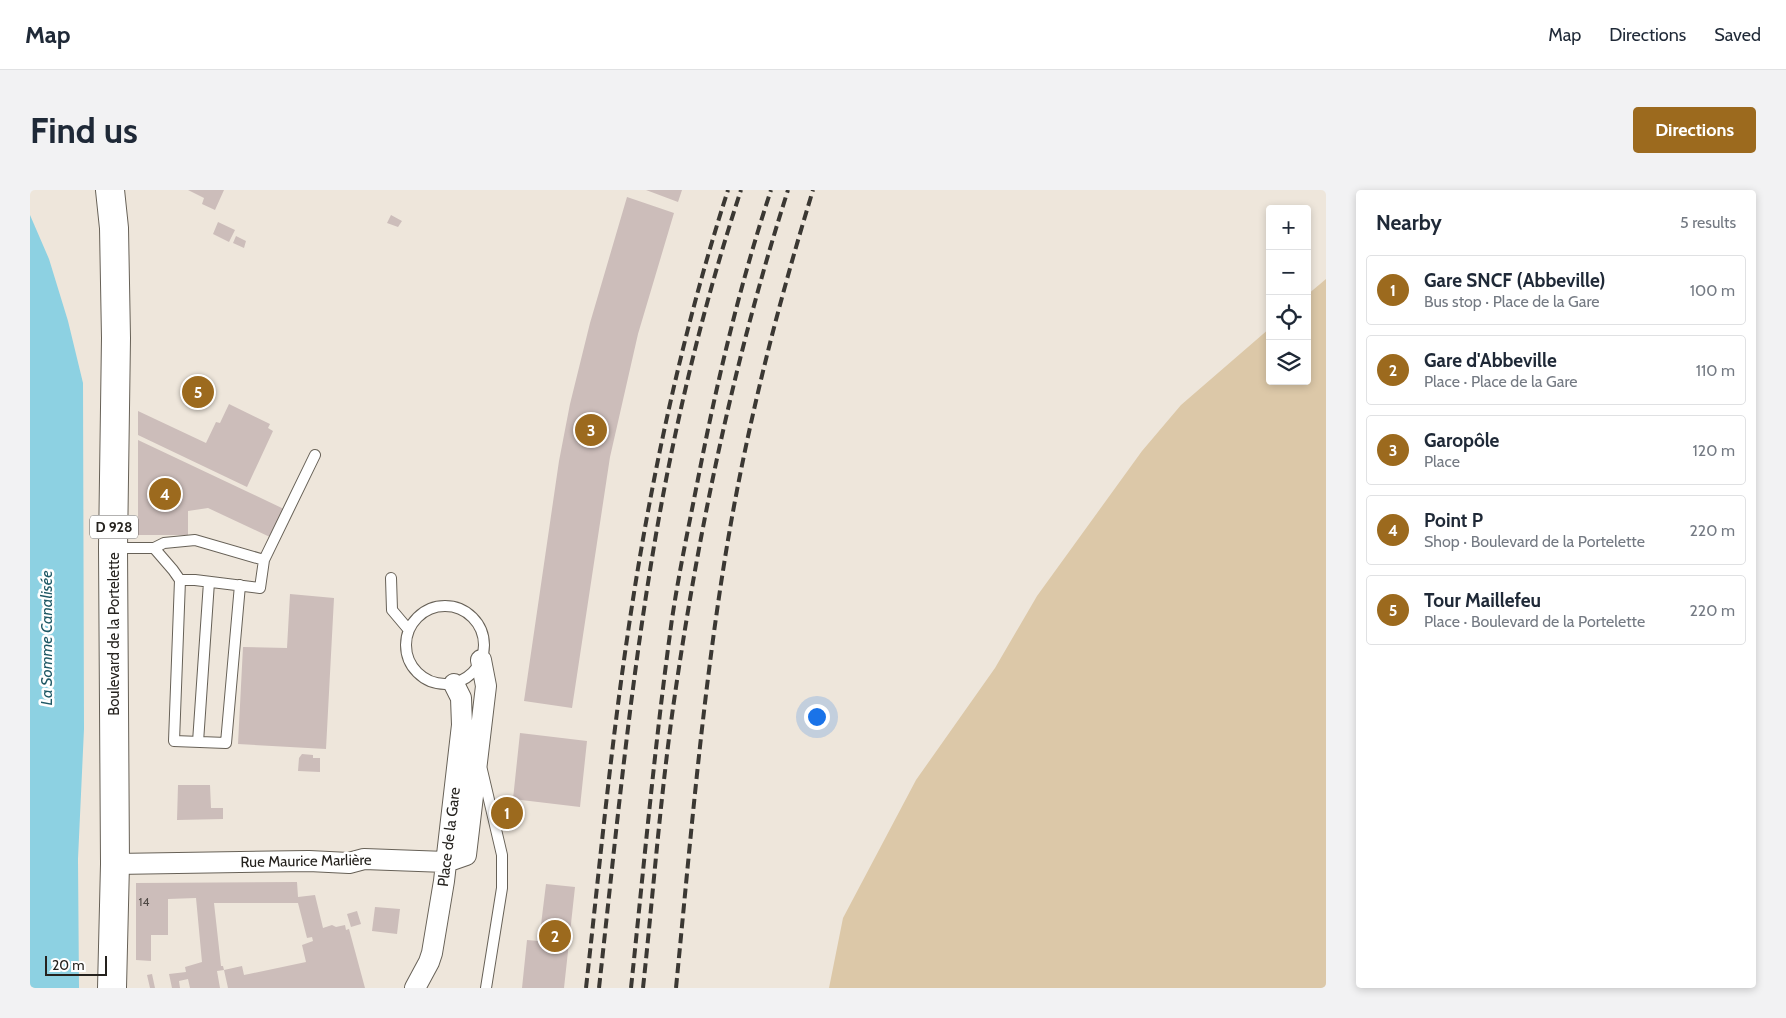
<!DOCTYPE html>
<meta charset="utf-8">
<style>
:root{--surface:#fff;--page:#f2f2f3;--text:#1f2937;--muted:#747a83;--line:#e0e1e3;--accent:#9c6a1e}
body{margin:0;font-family:Cabin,sans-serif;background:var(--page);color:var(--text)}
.controls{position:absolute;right:15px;top:15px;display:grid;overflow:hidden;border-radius:5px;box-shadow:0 2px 8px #0003}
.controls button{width:45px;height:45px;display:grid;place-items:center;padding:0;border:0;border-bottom:1px solid var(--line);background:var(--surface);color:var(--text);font:25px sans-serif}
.scale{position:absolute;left:15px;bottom:12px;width:62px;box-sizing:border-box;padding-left:5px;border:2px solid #25221e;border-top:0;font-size:14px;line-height:18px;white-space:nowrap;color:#25221e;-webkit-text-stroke:4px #fff;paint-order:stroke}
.you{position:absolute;left:786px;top:526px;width:18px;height:18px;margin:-12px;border:4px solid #fff;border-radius:50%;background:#1a73e8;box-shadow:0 0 0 8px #1a73e833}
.badge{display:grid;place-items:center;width:32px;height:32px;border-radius:50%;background:var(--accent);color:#fff;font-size:16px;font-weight:700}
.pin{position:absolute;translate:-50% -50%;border:2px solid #fff;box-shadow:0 1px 5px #0006}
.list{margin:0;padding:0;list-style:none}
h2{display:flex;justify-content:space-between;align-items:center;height:65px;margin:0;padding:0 20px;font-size:21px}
h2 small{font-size:16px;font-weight:400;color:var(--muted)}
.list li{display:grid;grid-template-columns:32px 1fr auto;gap:15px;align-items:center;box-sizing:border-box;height:70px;margin:0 10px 10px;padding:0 10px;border:1px solid var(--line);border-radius:5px}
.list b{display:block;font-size:19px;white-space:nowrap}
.list p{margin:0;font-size:16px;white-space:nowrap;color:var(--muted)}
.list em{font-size:16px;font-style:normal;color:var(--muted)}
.icon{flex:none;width:28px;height:28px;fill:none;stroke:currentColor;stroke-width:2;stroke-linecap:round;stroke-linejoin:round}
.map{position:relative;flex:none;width:1296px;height:798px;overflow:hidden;border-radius:5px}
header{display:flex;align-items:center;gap:30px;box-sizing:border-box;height:70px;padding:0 25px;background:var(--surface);border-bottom:1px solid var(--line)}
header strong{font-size:24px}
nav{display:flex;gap:28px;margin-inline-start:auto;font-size:18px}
.intro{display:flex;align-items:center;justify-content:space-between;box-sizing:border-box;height:120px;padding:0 30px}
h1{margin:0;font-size:35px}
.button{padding:12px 22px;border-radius:5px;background:var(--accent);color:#fff;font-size:18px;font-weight:700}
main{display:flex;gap:30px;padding:0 30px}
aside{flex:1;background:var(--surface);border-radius:5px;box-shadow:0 2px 8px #0003}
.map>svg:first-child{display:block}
.green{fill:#dcc8a8}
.water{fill:#8dd1e2}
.building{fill:#ccbdba;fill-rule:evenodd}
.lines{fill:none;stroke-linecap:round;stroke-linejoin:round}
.lane-casing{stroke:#676157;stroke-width:12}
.street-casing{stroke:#676157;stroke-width:22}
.primary-casing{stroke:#676157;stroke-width:30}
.lane{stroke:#fff;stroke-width:10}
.street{stroke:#fff;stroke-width:20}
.primary{stroke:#fff;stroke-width:28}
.rail{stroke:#3b3833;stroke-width:4;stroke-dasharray:10 5;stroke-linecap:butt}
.labels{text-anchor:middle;stroke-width:5;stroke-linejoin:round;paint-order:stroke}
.number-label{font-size:12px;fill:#4f4945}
.shield{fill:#fff;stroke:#666462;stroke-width:1}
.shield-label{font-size:14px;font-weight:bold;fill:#25221e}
.street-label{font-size:15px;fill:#25221e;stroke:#fff}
.water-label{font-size:16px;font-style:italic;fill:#1f5864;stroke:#fff}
</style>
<header>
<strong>Map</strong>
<nav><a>Map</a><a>Directions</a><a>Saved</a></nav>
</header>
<div class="intro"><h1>Find us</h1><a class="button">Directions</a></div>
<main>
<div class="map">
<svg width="1296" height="798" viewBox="0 0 1296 798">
<rect width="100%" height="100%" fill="#eee6db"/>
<path class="green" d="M 1296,89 L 1296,798 L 799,798 L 813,728 L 886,590 L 965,478 L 1007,406 L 1112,261 L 1151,215 L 1240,138 L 1240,191 L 1277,191 L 1277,105 Z"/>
<path class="water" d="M 0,25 L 19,69 L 38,131 L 53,193 L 54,539 L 48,669 L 49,798 L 0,798 Z"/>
<path class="building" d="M 158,0 L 194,0 L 185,20 L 172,14 L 174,8 Z
M 616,0 L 652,0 L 648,12 Z
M 597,7 L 644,23 L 608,144 L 580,267 L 542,518 L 494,511 L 529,271 L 540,214 L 560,133 Z
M 361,25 L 372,31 L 368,37 L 357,33 Z
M 188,32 L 205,40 L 199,52 L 183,44 Z
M 206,46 L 216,51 L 214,58 L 203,53 Z
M 176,188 L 181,191 L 176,199 L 179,203 L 181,210 L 178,216 L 165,217 L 156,204 L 161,197 L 164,200 L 170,198 Z
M 199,214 L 240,234 L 238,238 L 243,241 L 217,297 L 108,245 L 108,221 L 176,253 L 186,232 L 190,233 Z
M 108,250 L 256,320 L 242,348 L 178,318 L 158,321 L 158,345 L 108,345 Z
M 260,404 L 304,408 L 296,559 L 208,554 L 213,457 L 257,458 Z
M 490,543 L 557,551 L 550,617 L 483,609 Z
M 272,564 L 283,565 L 283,568 L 290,568 L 290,582 L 268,581 L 269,568 Z
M 148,595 L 180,595 L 181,618 L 193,618 L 193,629 L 147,630 Z
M 267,692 L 268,707 L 285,705 L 293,738 L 302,735 L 306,737 L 315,735 L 316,740 L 319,739 L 335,798 L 198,798 L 194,780 L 187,781 L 190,798 L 160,798 L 158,789 L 149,791 L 150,798 L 142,798 L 139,784 L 156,782 L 155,777 L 172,772 L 166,708 L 138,709 L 138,745 L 121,745 L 121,771 L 106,770 L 106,693 ZM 184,713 L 268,713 L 277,748 L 282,747 L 283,751 L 272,755 L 276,772 L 214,785 L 212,776 L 194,780 L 193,776 L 191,776 Z
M 516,694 L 545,697 L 534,798 L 492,798 L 497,750 L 509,751 Z
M 345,717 L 370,719 L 367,744 L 342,741 Z
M 327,721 L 331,734 L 321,737 L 317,724 Z
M 122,784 L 125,798 L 120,798 L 117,785 Z"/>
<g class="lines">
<g class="lane-casing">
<path id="lane" d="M 84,358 L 124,358 L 134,353 L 165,350 L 234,370 L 230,398 L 165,390 L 150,390 L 143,380 L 124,358
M 234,370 L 285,265
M 361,388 L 362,420 L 378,439
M 150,390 L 144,551 L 196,553 L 210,395
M376 455a39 39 0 1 1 78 0a39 39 0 1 1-78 0Z
M 168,552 L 179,392
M 452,580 L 472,665 L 472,698 L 456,798"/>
</g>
<g class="street-casing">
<path id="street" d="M 85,674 L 279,671 L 319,673 L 334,669 L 416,672 L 436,665 L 456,496 L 451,470
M 385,798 L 399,772 L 402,763 L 414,691 L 432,535 L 431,508 L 424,494"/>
</g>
<g class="primary-casing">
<path id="primary" d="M 80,0 L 84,38 L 86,148 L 83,358 L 85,674 L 82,798"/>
</g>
<use href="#lane" class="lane"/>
<use href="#street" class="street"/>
<use href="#primary" class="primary"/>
<path class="rail" d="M 556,798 C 569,682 580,565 597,449 C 619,297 651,146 698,0
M 569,798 C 590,609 607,418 648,232 C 665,154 686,76 711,0
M 601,798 C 614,675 625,552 642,429 C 649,382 659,335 668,289 C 687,191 710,94 741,0
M 613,798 C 623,705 630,611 643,518 C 668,342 704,169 758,0
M 646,798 C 660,655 672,511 695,368 C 715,244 746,121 783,0"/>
</g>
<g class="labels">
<g class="number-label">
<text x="114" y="716">14</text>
</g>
<rect class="shield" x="60" y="325.5" width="48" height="23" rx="4"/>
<g class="shield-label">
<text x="84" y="342">D 928</text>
</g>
<g class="street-label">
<text transform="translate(84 444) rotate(-90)" y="5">Boulevard de la Portelette</text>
<text transform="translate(419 647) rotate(-83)" y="5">Place de la Gare</text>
<text transform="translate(276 671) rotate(-1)" y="5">Rue Maurice Marlière</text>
</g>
<g class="water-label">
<text transform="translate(16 448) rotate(-90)" y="6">La Somme Canalisée</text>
</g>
</g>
</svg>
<div class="controls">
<button>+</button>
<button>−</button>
<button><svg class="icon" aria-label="locate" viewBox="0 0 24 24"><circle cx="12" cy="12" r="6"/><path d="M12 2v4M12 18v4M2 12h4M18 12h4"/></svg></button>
<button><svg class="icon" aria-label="layers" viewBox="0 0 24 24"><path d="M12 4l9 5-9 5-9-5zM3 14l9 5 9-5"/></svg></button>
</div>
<div class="scale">20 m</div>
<div class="you"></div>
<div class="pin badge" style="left:477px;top:623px">1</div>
<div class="pin badge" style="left:525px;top:746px">2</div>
<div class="pin badge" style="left:561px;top:240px">3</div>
<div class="pin badge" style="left:135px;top:304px">4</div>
<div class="pin badge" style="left:168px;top:202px">5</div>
</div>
<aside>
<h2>Nearby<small>5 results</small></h2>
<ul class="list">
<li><span class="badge">1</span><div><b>Gare SNCF (Abbeville)</b><p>Bus stop · Place de la Gare</p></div><em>100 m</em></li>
<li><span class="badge">2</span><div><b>Gare d'Abbeville</b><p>Place · Place de la Gare</p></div><em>110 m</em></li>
<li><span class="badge">3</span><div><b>Garopôle</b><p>Place</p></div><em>120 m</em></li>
<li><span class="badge">4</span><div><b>Point P</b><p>Shop · Boulevard de la Portelette</p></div><em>220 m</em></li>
<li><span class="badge">5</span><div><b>Tour Maillefeu</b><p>Place · Boulevard de la Portelette</p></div><em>220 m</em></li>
</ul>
</aside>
</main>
